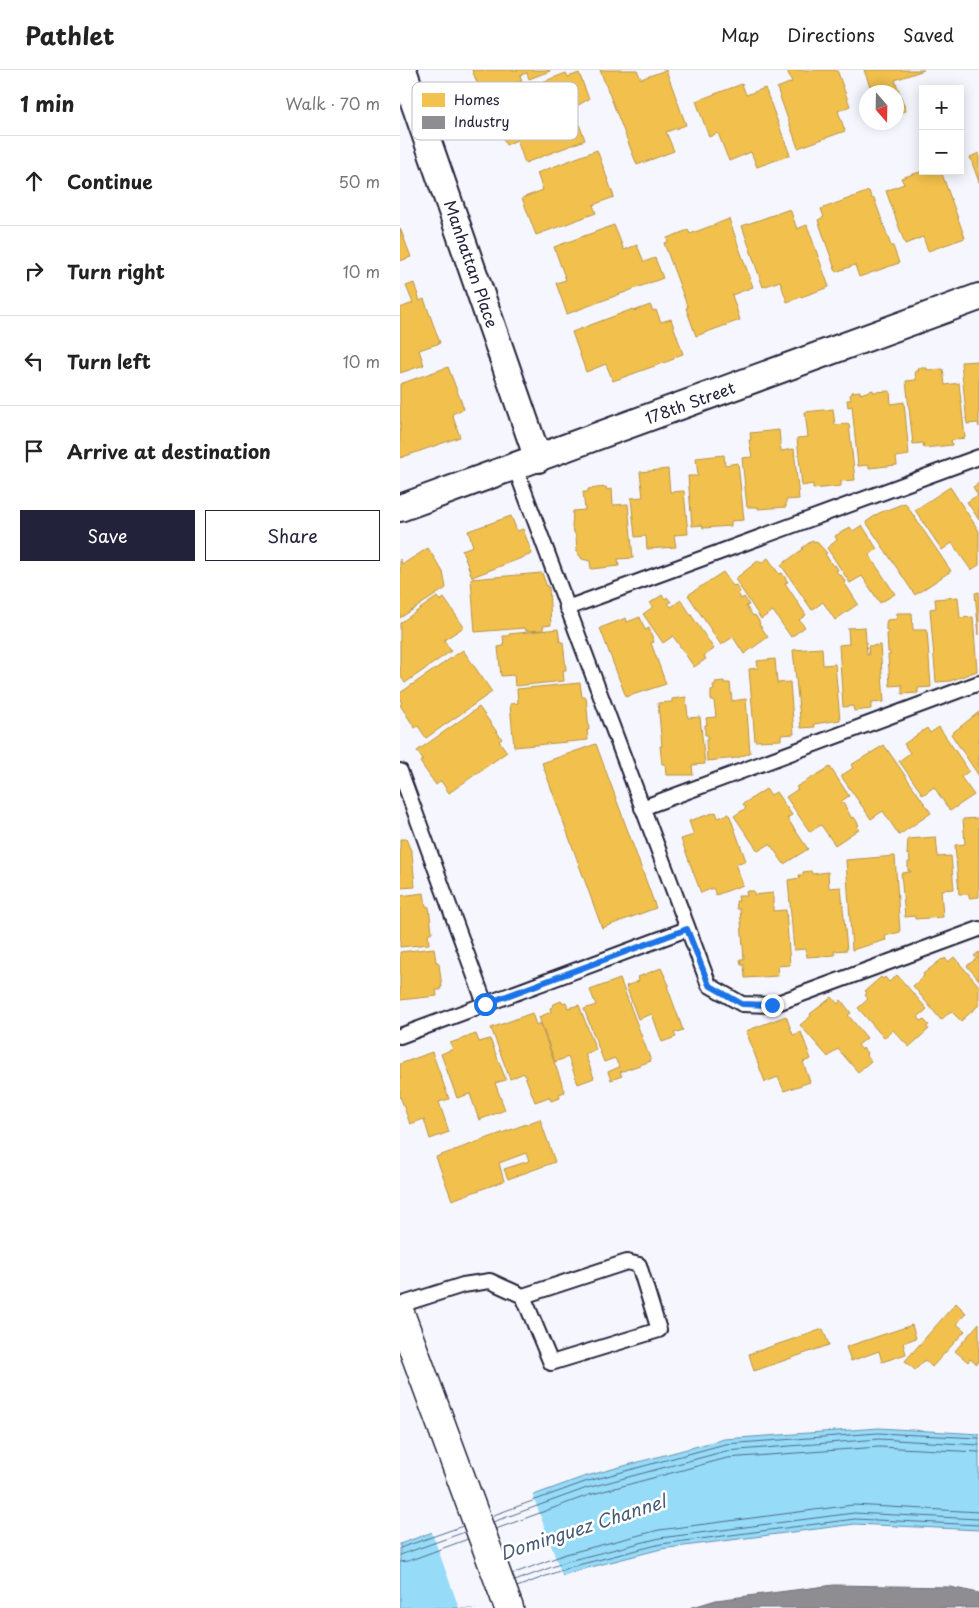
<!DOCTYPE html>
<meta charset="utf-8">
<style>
:root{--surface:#fff;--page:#f6f6f6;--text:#222;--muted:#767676;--line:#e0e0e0;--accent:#22223b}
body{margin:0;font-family:"Playpen Sans",sans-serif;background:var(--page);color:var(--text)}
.controls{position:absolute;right:15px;top:15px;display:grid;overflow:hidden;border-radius:0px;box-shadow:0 2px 12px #0003}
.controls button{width:45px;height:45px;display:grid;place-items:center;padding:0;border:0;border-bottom:1px solid var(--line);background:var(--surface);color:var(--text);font:25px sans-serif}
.compass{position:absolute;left:459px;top:15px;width:45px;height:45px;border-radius:50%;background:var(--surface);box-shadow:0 2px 12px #0003;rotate:160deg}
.stop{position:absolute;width:15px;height:15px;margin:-11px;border:4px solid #1a73e8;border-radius:50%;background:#fff}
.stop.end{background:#1a73e8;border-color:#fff;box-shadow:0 1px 5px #0008}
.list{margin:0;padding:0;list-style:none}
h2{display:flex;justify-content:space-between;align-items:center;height:65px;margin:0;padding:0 20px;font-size:21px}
h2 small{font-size:16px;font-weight:400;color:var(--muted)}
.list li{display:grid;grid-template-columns:32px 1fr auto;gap:15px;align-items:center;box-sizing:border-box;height:90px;padding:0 20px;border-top:1px solid var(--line)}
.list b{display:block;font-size:19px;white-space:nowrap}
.list em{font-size:16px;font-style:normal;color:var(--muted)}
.actions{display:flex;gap:10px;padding:15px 20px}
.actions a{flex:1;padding:11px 0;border:1px solid var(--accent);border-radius:0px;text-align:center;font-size:18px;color:var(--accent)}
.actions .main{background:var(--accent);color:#fff}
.icon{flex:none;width:28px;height:28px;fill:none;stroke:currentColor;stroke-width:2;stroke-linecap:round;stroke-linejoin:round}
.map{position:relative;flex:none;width:579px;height:1538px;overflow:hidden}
header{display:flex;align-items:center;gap:30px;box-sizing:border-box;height:70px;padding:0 25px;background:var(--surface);border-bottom:1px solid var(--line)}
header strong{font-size:24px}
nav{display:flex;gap:28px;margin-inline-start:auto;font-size:18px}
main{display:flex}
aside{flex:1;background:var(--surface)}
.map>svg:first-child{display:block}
.water{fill:#96dbf8;stroke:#6891ac}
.pier{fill:#f6f6fe}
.homes{fill:#f2c14e;stroke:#b49148}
.industry{fill:#8d8d92;stroke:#6d6d78}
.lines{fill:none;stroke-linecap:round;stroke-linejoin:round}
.shore{stroke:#506c87;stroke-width:1}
.service-casing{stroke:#22223b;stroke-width:18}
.minor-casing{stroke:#22223b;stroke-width:30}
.primary-casing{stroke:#22223b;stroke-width:31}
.service{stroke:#fff;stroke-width:14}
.minor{stroke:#fff;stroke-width:26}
.primary{stroke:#fff;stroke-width:28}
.route{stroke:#1a73e8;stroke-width:6}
.labels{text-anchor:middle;stroke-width:5;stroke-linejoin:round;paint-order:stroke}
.street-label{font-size:16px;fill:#22223b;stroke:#fff}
.water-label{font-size:18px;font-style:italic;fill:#455a74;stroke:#fff}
.key{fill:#fff;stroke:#bdbdc4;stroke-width:1}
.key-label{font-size:14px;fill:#22223b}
</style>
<header>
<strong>Pathlet</strong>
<nav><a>Map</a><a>Directions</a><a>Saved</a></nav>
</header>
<main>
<aside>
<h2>1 min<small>Walk · 70 m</small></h2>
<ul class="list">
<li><svg class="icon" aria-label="ahead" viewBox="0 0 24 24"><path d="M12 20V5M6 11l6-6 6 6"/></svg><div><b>Continue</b></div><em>50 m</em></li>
<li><svg class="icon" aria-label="right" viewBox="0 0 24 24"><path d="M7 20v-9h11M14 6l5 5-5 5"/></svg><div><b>Turn right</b></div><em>10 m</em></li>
<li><svg class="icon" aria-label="left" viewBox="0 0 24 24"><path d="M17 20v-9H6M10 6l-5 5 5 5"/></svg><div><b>Turn left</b></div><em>10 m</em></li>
<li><svg class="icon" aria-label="arrive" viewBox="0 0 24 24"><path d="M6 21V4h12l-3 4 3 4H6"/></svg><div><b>Arrive at destination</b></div></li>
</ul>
<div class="actions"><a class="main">Save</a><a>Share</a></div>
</aside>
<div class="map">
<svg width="579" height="1538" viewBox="0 0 579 1538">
<rect width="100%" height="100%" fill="#f6f6fe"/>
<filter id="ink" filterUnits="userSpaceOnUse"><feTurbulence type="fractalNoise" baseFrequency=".02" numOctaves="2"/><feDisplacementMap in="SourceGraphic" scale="10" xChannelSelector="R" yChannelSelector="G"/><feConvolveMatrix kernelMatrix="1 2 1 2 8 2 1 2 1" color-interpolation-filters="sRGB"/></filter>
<g filter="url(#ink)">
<path class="water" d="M 479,1358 L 579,1364 L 579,1460 L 455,1454 L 261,1479 L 172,1502 L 75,1538 L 0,1538 L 0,1474 L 183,1407 L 324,1369 Z"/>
<path class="pier" d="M 132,1423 L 163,1508 L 83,1538 L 59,1538 L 31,1460 Z"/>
<path class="homes" d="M 72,0 L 150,0 L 150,1 L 129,9 L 127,3 L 120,5 L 122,11 L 92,23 L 90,16 L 80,20 Z
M 200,0 L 237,0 L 241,9 L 266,0 L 286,55 L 266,62 L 274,81 L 237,95 Z
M 387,0 L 437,0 L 450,36 L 438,41 L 445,61 L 398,78 L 377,18 L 392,12 Z
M 464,0 L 524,0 L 495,10 L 506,41 L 497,44 L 497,22 L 472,22 Z
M 166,3 L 168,7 L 179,3 L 189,29 L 173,38 L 185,70 L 125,93 L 117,70 L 106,75 L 89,32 L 94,31 L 92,26 L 109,20 L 111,24 Z
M 342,14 L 346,25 L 365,18 L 390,85 L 357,97 L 351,82 L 329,91 L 318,63 L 309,67 L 296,31 Z
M 197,80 L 214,127 L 193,135 L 196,143 L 136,165 L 122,128 L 143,120 L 137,103 Z
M 579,83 L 579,112 L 570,87 Z
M 523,101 L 541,101 L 565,168 L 528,181 L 523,167 L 505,174 L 486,121 L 504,114 L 501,108 Z
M 469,121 L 472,129 L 474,128 L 491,176 L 493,176 L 499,193 L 459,207 L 455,195 L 436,202 L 418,150 L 424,147 L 421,139 Z
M 390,139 L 397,159 L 407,155 L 429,217 L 387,232 L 380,211 L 363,217 L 342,156 Z
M 329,149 L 353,217 L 332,225 L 340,250 L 296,266 L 286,238 L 288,238 L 264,173 L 268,172 L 267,168 L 288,160 L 290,164 Z
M 214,155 L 224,180 L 237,175 L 244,192 L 255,188 L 263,208 L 167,244 L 156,213 L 166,210 L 154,177 Z
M 0,158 L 11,187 L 0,191 Z
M 14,213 L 20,231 L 24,229 L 40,273 L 19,280 L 24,295 L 0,303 L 0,238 L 13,233 L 6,216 Z
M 250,235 L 253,241 L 256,240 L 261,252 L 271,249 L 283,284 L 274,287 L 274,289 L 213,311 L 206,294 L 186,302 L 172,262 L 233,239 L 234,241 Z
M 579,291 L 579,357 L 578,353 L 567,354 L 561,292 Z
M 48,297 L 64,339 L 52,344 L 60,367 L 0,388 L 0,314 Z
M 518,298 L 527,298 L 527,300 L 543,299 L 545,315 L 559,313 L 565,368 L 551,370 L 552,375 L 524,378 L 523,373 L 513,374 L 506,311 L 516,310 L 515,301 L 519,301 Z
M 473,320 L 473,322 L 490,321 L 491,334 L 504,332 L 509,385 L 496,387 L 497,395 L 469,398 L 469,395 L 458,396 L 452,336 L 448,337 L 447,330 L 451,330 L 450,325 L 452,324 L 452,322 L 460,321 L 460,324 Z
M 433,339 L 435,355 L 449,354 L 455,410 L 441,411 L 441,416 L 413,419 L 413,414 L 402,416 L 397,368 L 408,367 L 405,342 Z
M 379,360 L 381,381 L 394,379 L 399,429 L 386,430 L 386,437 L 358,439 L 358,437 L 347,437 L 342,388 L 352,387 L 349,370 L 351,370 L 350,363 Z
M 324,385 L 325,395 L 338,393 L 344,450 L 331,451 L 331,456 L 303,458 L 302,455 L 292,456 L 288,406 L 298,406 L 296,388 Z
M 268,399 L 270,422 L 284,421 L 288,464 L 274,465 L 276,477 L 247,479 L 246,466 L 235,467 L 231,428 L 243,427 L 240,402 Z
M 579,413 L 579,450 L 567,432 L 578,425 L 573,417 Z
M 206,417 L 207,420 L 212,419 L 213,435 L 228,434 L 233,488 L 218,489 L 219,496 L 191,499 L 190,491 L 182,489 L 177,482 L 176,466 L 172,458 L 173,441 L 185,440 L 183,422 L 188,422 L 188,419 Z
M 550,417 L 579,461 L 579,495 L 571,500 L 552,473 L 542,480 L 515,440 Z
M 505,433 L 551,501 L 515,525 L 466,452 L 479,443 Z
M 111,446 L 117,461 L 123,459 L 132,484 L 72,507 L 62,480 L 73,476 L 68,461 Z
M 462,455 L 477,479 L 469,485 L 495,524 L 480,533 L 462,506 L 450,513 L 427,478 L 437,470 L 435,466 L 450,457 L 453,461 Z
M 413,470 L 414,472 L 416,471 L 427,483 L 425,484 L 433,496 L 435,495 L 438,500 L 436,501 L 440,506 L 441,505 L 445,511 L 444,512 L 458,534 L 435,550 L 423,532 L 412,540 L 381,495 L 403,479 L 402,478 Z
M 28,478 L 43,502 L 46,518 L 0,548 L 0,489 L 3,494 Z
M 368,488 L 379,504 L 382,503 L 388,512 L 385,513 L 406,545 L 399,550 L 405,557 L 391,567 L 373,541 L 361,549 L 335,509 L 359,490 L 361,493 Z
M 323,502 L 333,516 L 336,515 L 340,522 L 338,523 L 341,529 L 344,527 L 349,535 L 346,536 L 353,546 L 355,545 L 360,553 L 359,554 L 368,567 L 344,584 L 333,567 L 321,575 L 288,525 Z
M 142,503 L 147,517 L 149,517 L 151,555 L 143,556 L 143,560 L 126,561 L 125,558 L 75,562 L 71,509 Z
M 579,522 L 579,565 L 575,523 Z
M 262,525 L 265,529 L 267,527 L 271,532 L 268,533 L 271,537 L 281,530 L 314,579 L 304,586 L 306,589 L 294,597 L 273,566 L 263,573 L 243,544 L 253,537 L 250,533 Z
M 37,527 L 40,531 L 44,528 L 64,557 L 44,570 L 51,581 L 5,613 L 0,605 L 0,553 Z
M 558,527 L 560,548 L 573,547 L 577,601 L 550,611 L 536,612 L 530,539 L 536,538 L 535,529 Z
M 497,543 L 512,543 L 513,560 L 527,560 L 531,617 L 518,618 L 518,623 L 502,624 L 502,615 L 490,616 L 488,585 L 490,585 L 490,582 L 488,582 L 487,564 L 488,564 L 488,561 L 486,561 L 486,554 L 487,550 L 497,549 Z
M 240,547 L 245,560 L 249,558 L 254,572 L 251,573 L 266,614 L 226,627 L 200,558 L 226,548 L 227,552 Z
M 465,557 L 467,585 L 469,585 L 468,576 L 480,575 L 484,632 L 471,633 L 471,639 L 454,641 L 453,636 L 443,637 L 439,575 L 449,574 L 448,558 Z
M 158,559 L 160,572 L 163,572 L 166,600 L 163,600 L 164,611 L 115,616 L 114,605 L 101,606 L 98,577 L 104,576 L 103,566 L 109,566 L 109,564 Z
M 422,578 L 423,595 L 435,594 L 440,650 L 414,654 L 415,657 L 401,658 L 393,580 Z
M 63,580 L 92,622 L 26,668 L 18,656 L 15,658 L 0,635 L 2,633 L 0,630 L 0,623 Z
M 375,589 L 377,613 L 390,612 L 394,664 L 381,665 L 381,670 L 355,671 L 349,599 L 358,598 L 357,591 Z
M 324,611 L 324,613 L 330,613 L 332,631 L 346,629 L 350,683 L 337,688 L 307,691 L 306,670 L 308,669 L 308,665 L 305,665 L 305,655 L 307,655 L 306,648 L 316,647 L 314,631 L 311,630 L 311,621 L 314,620 L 313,615 L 316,614 L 315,612 Z
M 180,613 L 182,627 L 186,627 L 189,660 L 187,660 L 188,670 L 114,677 L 110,634 L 118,633 L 117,619 Z
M 286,627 L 288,648 L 300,647 L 305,694 L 292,695 L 293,705 L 266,705 L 265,694 L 262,694 L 260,676 L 262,676 L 258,633 L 272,632 L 272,629 Z
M 79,637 L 102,669 L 99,671 L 107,682 L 49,723 L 41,711 L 36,715 L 20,692 L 23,690 L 17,681 Z
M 579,642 L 579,706 L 551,664 Z
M 539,657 L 569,701 L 561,707 L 574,725 L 550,741 L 534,717 L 523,725 L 499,691 L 510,683 L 504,674 L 527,658 L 530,663 Z
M 196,674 L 256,838 L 202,858 L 142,693 Z
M 484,675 L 531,743 L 499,765 L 483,741 L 471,749 L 441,706 L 453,698 L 451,695 Z
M 430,697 L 449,726 L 440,732 L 441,733 L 443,732 L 452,749 L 454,747 L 459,755 L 457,756 L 459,759 L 435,775 L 421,755 L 410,762 L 386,727 L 398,719 L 396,717 Z
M 366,719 L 371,725 L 376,722 L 392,745 L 387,748 L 408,779 L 384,794 L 370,774 L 358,781 L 334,746 L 346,738 L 343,734 Z
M 316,742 L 318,748 L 329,744 L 346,791 L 335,794 L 343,815 L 316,825 L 313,818 L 301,823 L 281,769 L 294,765 L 289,751 Z
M 579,748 L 579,827 L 569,828 L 569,824 L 559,824 L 555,775 L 565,774 L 563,749 Z
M 536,767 L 538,787 L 551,786 L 554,819 L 541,820 L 543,847 L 515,849 L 515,846 L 505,847 L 501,803 L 511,802 L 511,801 L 508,801 L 508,792 L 510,792 L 509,784 L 507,785 L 508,769 Z
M 0,769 L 6,769 L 12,783 L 15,817 L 0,818 Z
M 495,786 L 500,862 L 485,866 L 486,870 L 452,880 L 446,790 Z
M 411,801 L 412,804 L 428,802 L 429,818 L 441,817 L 447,880 L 434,881 L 435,885 L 407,887 L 406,879 L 394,880 L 388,810 L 400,808 L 399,805 L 403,805 L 403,802 Z
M 346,821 L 354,821 L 354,825 L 373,823 L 373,841 L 386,840 L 390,895 L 377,896 L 378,906 L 345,908 L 344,895 L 341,895 L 340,889 L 344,889 L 340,839 L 337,839 L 336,831 L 339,831 L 338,826 L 347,826 Z
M 24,823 L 26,836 L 29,837 L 32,862 L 28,864 L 29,874 L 0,877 L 0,826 Z
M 34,878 L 36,892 L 38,892 L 38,894 L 39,894 L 42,917 L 40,917 L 41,920 L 36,920 L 37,926 L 0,930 L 0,882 Z
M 579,882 L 579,910 L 567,896 L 577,888 L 574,886 Z
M 554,887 L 579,916 L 579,935 L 561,951 L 551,941 L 541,950 L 513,916 L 524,906 L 523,904 L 542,889 L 543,890 L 545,888 L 548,892 Z
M 261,898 L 269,915 L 267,916 L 283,960 L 274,963 L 276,967 L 262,972 L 252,944 L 238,949 L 226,916 L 239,911 L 238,907 Z
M 497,905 L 527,939 L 518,947 L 521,951 L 523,949 L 529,955 L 526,957 L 529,959 L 509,977 L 493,960 L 484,968 L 458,938 L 468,929 L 465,925 L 467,923 L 465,921 L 481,907 L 483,909 L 485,907 L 489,912 Z
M 220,909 L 251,991 L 220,1002 L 222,1006 L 211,1010 L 208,1002 L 219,997 L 215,988 L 204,992 L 184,939 L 196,935 L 190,920 Z
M 432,927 L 438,934 L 441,930 L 451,943 L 448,945 L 467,968 L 458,975 L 462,980 L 463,978 L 467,983 L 466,985 L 471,991 L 458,1002 L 438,979 L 428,987 L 400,955 L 411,946 L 410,944 Z
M 161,931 L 162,933 L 166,932 L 168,938 L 179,935 L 196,980 L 185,984 L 194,1008 L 178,1014 L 168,987 L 155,992 L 139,947 L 151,942 L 150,938 L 153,937 L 152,935 Z
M 132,943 L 136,955 L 140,953 L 165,1022 L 159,1024 L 160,1028 L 151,1031 L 149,1027 L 135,1032 L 124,1003 L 110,1009 L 91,958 Z
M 386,946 L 393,965 L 401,962 L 411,989 L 403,992 L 410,1012 L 384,1021 L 378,1007 L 365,1012 L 346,961 Z
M 76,964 L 79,972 L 90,969 L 106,1010 L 95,1013 L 105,1040 L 79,1050 L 70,1024 L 57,1028 L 41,984 L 53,979 L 50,973 Z
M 32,982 L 49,1029 L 39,1032 L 49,1062 L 30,1069 L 24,1049 L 10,1054 L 0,1026 L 0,994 Z
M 140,1049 L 155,1092 L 108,1109 L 104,1099 L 129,1091 L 126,1083 L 99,1093 L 104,1111 L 52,1130 L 36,1087 Z
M 556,1233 L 566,1243 L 557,1254 L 565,1261 L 532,1297 L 525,1290 L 515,1300 L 505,1291 Z
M 579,1253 L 579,1291 L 577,1294 L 570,1289 L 568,1292 L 555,1281 Z
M 512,1255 L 516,1268 L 503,1273 L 506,1284 L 482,1292 L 479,1281 L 451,1291 L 446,1277 Z
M 423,1259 L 429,1275 L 354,1301 L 349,1284 Z"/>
<path class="industry" d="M 434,1515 L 550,1517 L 579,1523 L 579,1538 L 290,1538 L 316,1530 Z"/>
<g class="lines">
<path class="shore" d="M 91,1446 L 185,1412 L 325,1374 L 478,1363 L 579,1368
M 93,1452 L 187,1418 L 326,1381 L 479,1369 L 579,1375
M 96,1459 L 189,1425 L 327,1388 L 479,1377 L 579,1382
M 0,1478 L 63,1456
M 0,1485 L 65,1462
M 0,1492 L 8,1491 L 68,1469
M 112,1504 L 166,1484 L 259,1460 L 453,1435 L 579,1442
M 115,1511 L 168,1491 L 260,1468 L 454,1443 L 579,1449
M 117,1517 L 170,1497 L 261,1474 L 455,1449 L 579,1455"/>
<g class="service-casing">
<path id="service" d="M 115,397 L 309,915 L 342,934 L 372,935 L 579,859
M 167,538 L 579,387
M 0,701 L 85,934
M 242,738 L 579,613
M 0,966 L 287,859
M 0,1235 L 63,1215 L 90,1211 L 123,1226 L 151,1293 L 259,1260 L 239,1195 L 227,1192 L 123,1226"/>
</g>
<g class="minor-casing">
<path id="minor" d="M 3,0 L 138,389
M 0,438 L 579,227"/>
</g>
<g class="primary-casing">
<path id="primary" d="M 0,1243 L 109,1538"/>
</g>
<use href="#service" class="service"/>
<use href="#minor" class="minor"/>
<use href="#primary" class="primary"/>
</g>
</g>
<g class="lines" filter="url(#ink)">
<path class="route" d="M 85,934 L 287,859 L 309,915 L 342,934 L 372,935"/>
</g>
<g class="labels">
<g class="street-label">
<text transform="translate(71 194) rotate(71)" y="6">Manhattan Place</text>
<text transform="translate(290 333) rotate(-20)" y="6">178th Street</text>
</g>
<g class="water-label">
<text transform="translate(183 1458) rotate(-18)" y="6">Dominguez Channel</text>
</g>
</g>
<rect x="12" y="12" width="166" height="58" rx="8" class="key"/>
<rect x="22" y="23" width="23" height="14" fill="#f2c14e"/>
<rect x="22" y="46" width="23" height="13" fill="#8d8d92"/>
<g class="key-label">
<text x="54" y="35">Homes</text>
<text x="54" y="57">Industry</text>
</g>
</svg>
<div class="controls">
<button>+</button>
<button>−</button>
</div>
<svg class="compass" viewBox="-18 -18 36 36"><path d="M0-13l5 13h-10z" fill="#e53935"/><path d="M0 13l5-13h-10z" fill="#767676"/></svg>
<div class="stop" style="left:85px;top:934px"></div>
<div class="stop end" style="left:372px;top:935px"></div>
</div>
</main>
